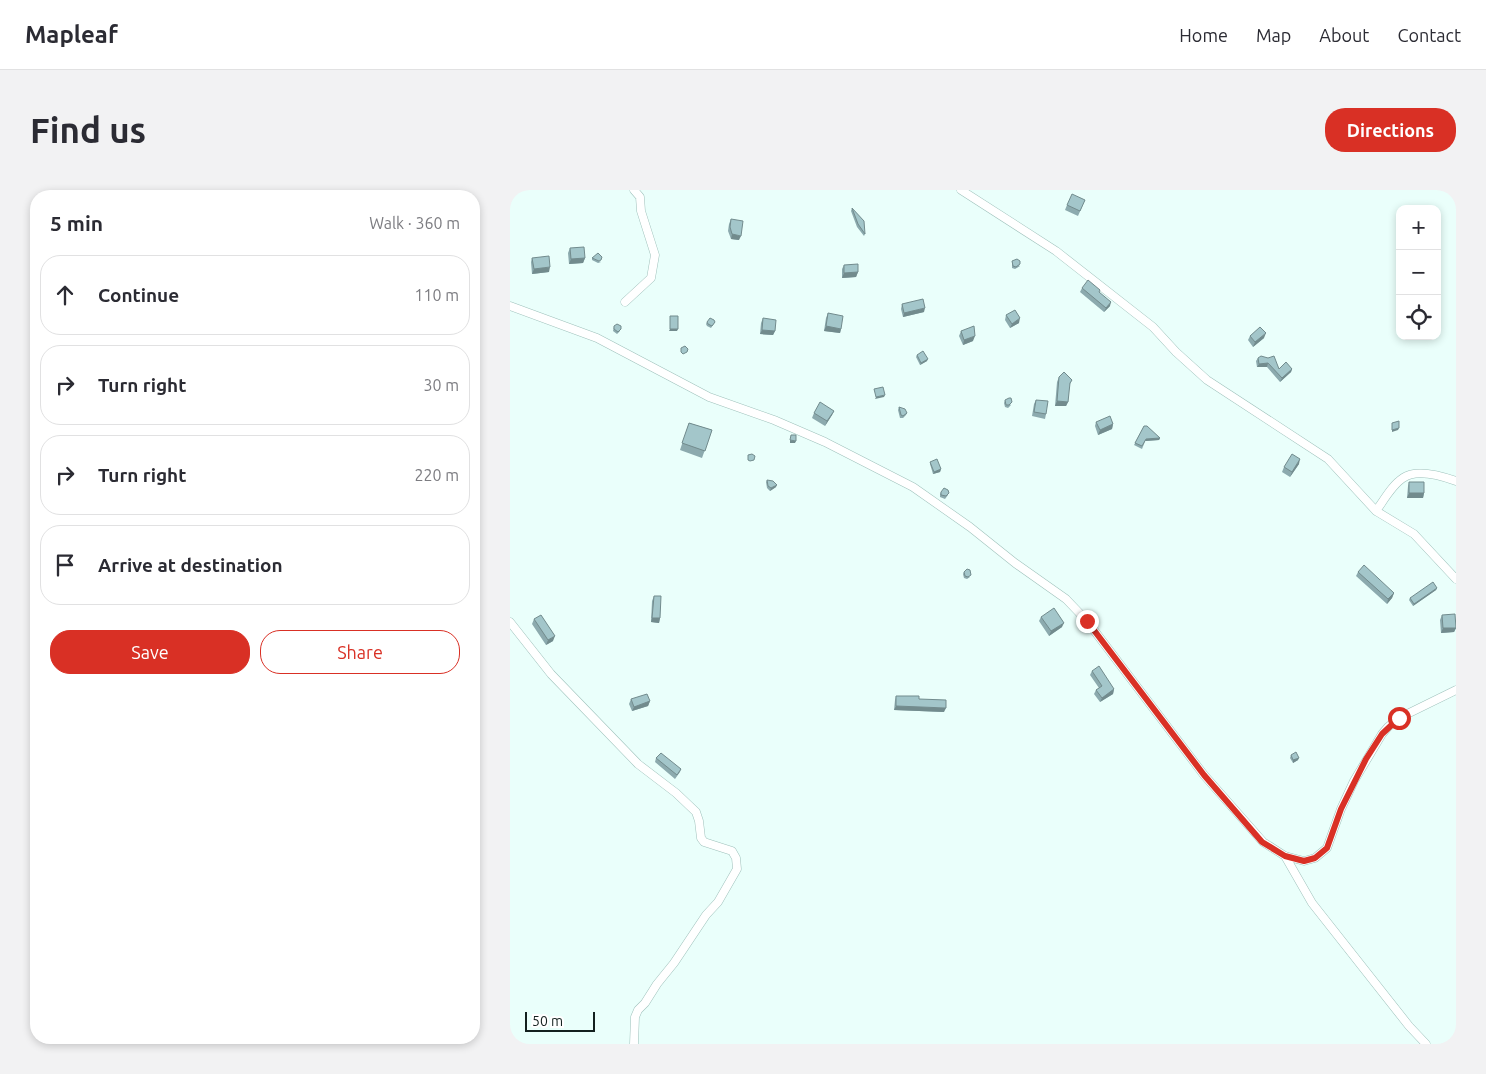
<!DOCTYPE html>
<meta charset="utf-8">
<style>
:root{--surface:#fff;--page:#f2f2f3;--text:#2b2b33;--muted:#7c7c81;--line:#e1e1e2;--accent:#d93025}
body{margin:0;font-family:Ubuntu,sans-serif;background:var(--page);color:var(--text)}
.controls{position:absolute;right:15px;top:15px;display:grid;overflow:hidden;border-radius:10px;box-shadow:0 2px 8px #0003}
.controls button{width:45px;height:45px;display:grid;place-items:center;padding:0;border:0;border-bottom:1px solid var(--line);background:var(--surface);color:var(--text);font:25px sans-serif}
.scale{position:absolute;left:15px;bottom:12px;width:70px;box-sizing:border-box;padding-left:5px;border:2px solid #13201e;border-top:0;font-size:14px;line-height:18px;white-space:nowrap;color:#13201e;-webkit-text-stroke:4px #fff;paint-order:stroke}
.stop{position:absolute;width:15px;height:15px;margin:-11px;border:4px solid #d93025;border-radius:50%;background:#fff}
.stop.end{background:#d93025;border-color:#fff;box-shadow:0 1px 5px #0008}
.list{margin:0;padding:0;list-style:none}
h2{display:flex;justify-content:space-between;align-items:center;height:65px;margin:0;padding:0 20px;font-size:21px}
h2 small{font-size:16px;font-weight:400;color:var(--muted)}
.list li{display:grid;grid-template-columns:32px 1fr auto;gap:15px;align-items:center;box-sizing:border-box;height:80px;margin:0 10px 10px;padding:0 10px;border:1px solid var(--line);border-radius:20px}
.list b{display:block;font-size:19px;white-space:nowrap}
.list em{font-size:16px;font-style:normal;color:var(--muted)}
.actions{display:flex;gap:10px;padding:15px 20px}
.actions a{flex:1;padding:11px 0;border:1px solid var(--accent);border-radius:20px;text-align:center;font-size:18px;color:var(--accent)}
.actions .main{background:var(--accent);color:#fff}
.icon{flex:none;width:28px;height:28px;fill:none;stroke:currentColor;stroke-width:2;stroke-linecap:round;stroke-linejoin:round}
.map{position:relative;flex:none;width:946px;height:854px;overflow:hidden;border-radius:20px}
header{display:flex;align-items:center;gap:30px;box-sizing:border-box;height:70px;padding:0 25px;background:var(--surface);border-bottom:1px solid var(--line)}
header strong{font-size:24px}
nav{display:flex;gap:28px;margin-inline-start:auto;font-size:18px}
.intro{display:flex;align-items:center;justify-content:space-between;box-sizing:border-box;height:120px;padding:0 30px}
h1{margin:0;font-size:35px}
.button{padding:12px 22px;border-radius:20px;background:var(--accent);color:#fff;font-size:18px;font-weight:700}
main{display:flex;gap:30px;padding:0 30px}
aside{flex:1;background:var(--surface);border-radius:20px;box-shadow:0 2px 8px #0003}
.map>svg:first-child{display:block}
.lines{fill:none;stroke-linecap:round;stroke-linejoin:round}
.street-casing{stroke:#9ec1bb;stroke-width:9}
.street{stroke:#fff;stroke-width:8}
.wall{fill:#8caaae}
.shaded-wall{fill:#728b8d}
.building{fill:#a3c6ca;stroke:#728b8d}
.route{stroke:#d93025;stroke-width:6}
</style>
<header>
<strong>Mapleaf</strong>
<nav><a>Home</a><a>Map</a><a>About</a><a>Contact</a></nav>
</header>
<div class="intro"><h1>Find us</h1><a class="button">Directions</a></div>
<main>
<aside>
<h2>5 min<small>Walk · 360 m</small></h2>
<ul class="list">
<li><svg class="icon" aria-label="ahead" viewBox="0 0 24 24"><path d="M12 20V5M6 11l6-6 6 6"/></svg><div><b>Continue</b></div><em>110 m</em></li>
<li><svg class="icon" aria-label="right" viewBox="0 0 24 24"><path d="M7 20v-9h11M14 6l5 5-5 5"/></svg><div><b>Turn right</b></div><em>30 m</em></li>
<li><svg class="icon" aria-label="right" viewBox="0 0 24 24"><path d="M7 20v-9h11M14 6l5 5-5 5"/></svg><div><b>Turn right</b></div><em>220 m</em></li>
<li><svg class="icon" aria-label="arrive" viewBox="0 0 24 24"><path d="M6 21V4h12l-3 4 3 4H6"/></svg><div><b>Arrive at destination</b></div></li>
</ul>
<div class="actions"><a class="main">Save</a><a>Share</a></div>
</aside>
<div class="map">
<svg width="946" height="854" viewBox="0 0 946 854">
<rect width="100%" height="100%" fill="#eafffb"/>
<g class="lines">
<g class="street-casing">
<path id="street" d="M 451,0 L 546,61 L 643,137 L 666,162 L 697,190 L 818,269 L 866,321 L 904,344 L 946,389
M 115,112 L 141,88 L 145,65 L 131,21 L 130,7 L 124,0
M 0,116 L 87,148 L 199,207 L 264,230 L 315,252 L 403,297 L 460,337 L 505,373 L 556,409 L 577,431 L 694,585 L 753,652 L 775,666 L 794,671 L 805,668 L 817,658 L 831,619 L 844,591 L 872,544 L 878,537 L 889,528 L 946,500
M 866,321 C 874,310 882,295 893,288 C 907,278 932,286 946,291
M 0,432 L 41,484 L 128,574 L 166,603 L 186,622 L 189,631 L 191,648 L 194,652 L 222,661 L 226,668 L 227,679 L 208,712 L 196,725 L 164,773 L 147,794 L 135,813 L 128,820 L 125,827 L 124,854
M 775,666 L 802,713 L 899,836 L 916,854"/>
</g>
<use href="#street" class="street"/>
</g>
<path class="wall" d="M 575,10 L 568,26 L 555,20 L 557,15 Z
M 342,18 L 355,44 L 354,46 L 347,37 L 341,21 Z
M 221,29 L 229,50 L 221,49 L 218,41 L 219,34 Z
M 60,58 L 75,68 L 73,73 L 59,74 L 58,63 Z
M 22,68 L 39,82 L 22,84 L 21,72 Z
M 82,68 L 91,72 L 88,73 L 82,70 Z
M 502,71 L 510,76 L 505,79 L 502,78 Z
M 334,75 L 348,82 L 346,87 L 332,88 L 332,79 Z
M 572,98 L 600,116 L 594,122 L 570,102 Z
M 392,114 L 414,122 L 393,127 L 391,119 Z
M 318,123 L 331,139 L 330,143 L 314,141 L 316,128 Z
M 496,125 L 509,133 L 500,138 L 495,130 Z
M 253,128 L 265,141 L 263,145 L 250,144 L 251,133 Z
M 197,132 L 205,132 L 201,138 L 197,136 L 196,134 Z
M 104,136 L 110,141 L 107,144 L 103,141 Z
M 451,141 L 463,151 L 453,155 L 449,146 Z
M 740,146 L 754,148 L 743,157 L 738,150 Z
M 407,165 L 417,171 L 410,175 L 406,167 Z
M 748,168 L 769,179 L 782,179 L 781,182 L 770,192 L 757,177 L 747,177 L 746,171 Z
M 549,187 L 562,190 L 559,196 L 558,212 L 556,216 L 545,216 L 547,192 Z
M 495,210 L 501,215 L 498,218 L 495,217 L 494,213 Z
M 526,210 L 536,224 L 535,229 L 522,226 L 524,214 Z
M 389,217 L 397,223 L 396,225 L 393,228 L 390,228 L 388,220 Z
M 324,221 L 322,225 L 315,236 L 302,228 L 304,223 Z
M 586,232 L 603,234 L 602,239 L 588,245 L 585,236 Z
M 179,233 L 202,240 L 192,268 L 170,260 Z
M 634,236 L 650,248 L 649,250 L 635,251 L 632,259 L 624,255 Z
M 420,272 L 431,279 L 430,282 L 423,284 L 420,274 Z
M 789,274 L 780,287 L 772,282 L 774,277 Z
M 257,290 L 266,297 L 260,301 L 257,298 L 256,292 Z
M 899,292 L 914,303 L 913,308 L 897,308 L 898,296 Z
M 431,302 L 438,305 L 435,309 L 430,307 L 430,304 Z
M 454,382 L 460,387 L 457,389 L 454,388 L 453,384 Z
M 848,382 L 884,403 L 882,408 L 877,414 L 846,386 Z
M 927,398 L 926,400 L 903,416 L 899,410 L 900,408 Z
M 144,406 L 150,428 L 149,433 L 141,432 L 142,411 Z
M 932,425 L 946,438 L 944,442 L 931,443 L 930,430 Z
M 531,427 L 552,437 L 539,446 L 529,431 Z
M 24,429 L 43,451 L 36,455 L 22,434 Z
M 582,481 L 604,499 L 603,504 L 590,512 L 584,504 L 586,500 L 589,498 L 580,485 Z
M 386,506 L 409,509 L 434,522 L 384,520 L 385,510 Z
M 121,509 L 140,511 L 138,516 L 122,521 L 119,514 Z
M 781,565 L 788,570 L 783,573 L 780,568 Z
M 146,568 L 171,579 L 170,582 L 165,589 L 145,572 Z"/>
<path class="shaded-wall" d="M 222,44 L 231,46 L 229,50 L 221,49 Z
M 75,68 L 73,73 L 59,74 L 61,69 Z
M 40,77 L 39,82 L 22,84 L 24,79 Z
M 348,82 L 346,87 L 332,88 L 334,83 Z
M 601,112 L 600,116 L 594,122 L 596,118 Z
M 415,118 L 414,122 L 393,127 L 394,123 Z
M 510,128 L 509,133 L 500,138 L 502,134 Z
M 316,136 L 331,139 L 330,143 L 314,141 Z
M 160,139 L 168,139 L 167,141 L 159,141 Z
M 252,140 L 265,141 L 263,145 L 250,144 Z
M 756,143 L 754,148 L 743,157 L 745,152 Z
M 465,146 L 463,151 L 453,155 L 454,150 Z
M 418,169 L 417,171 L 410,175 L 411,173 Z
M 758,173 L 757,177 L 747,177 L 749,174 Z
M 782,179 L 781,182 L 770,192 L 772,188 Z
M 375,205 L 374,207 L 365,209 L 366,207 Z
M 547,211 L 558,212 L 556,216 L 545,216 Z
M 324,221 L 322,225 L 315,236 L 317,231 Z
M 603,234 L 602,239 L 588,245 L 590,240 Z
M 889,238 L 888,240 L 882,242 L 882,240 Z
M 650,248 L 649,250 L 635,251 L 632,259 L 636,249 Z
M 280,250 L 286,251 L 285,253 L 280,253 Z
M 790,269 L 789,274 L 780,287 L 782,282 Z
M 431,279 L 430,282 L 423,284 L 424,282 Z
M 267,295 L 266,297 L 260,301 L 261,298 Z
M 899,303 L 914,303 L 913,308 L 897,308 Z
M 927,398 L 926,400 L 903,416 L 904,414 Z
M 884,403 L 882,408 L 877,414 L 878,409 Z
M 142,428 L 150,428 L 149,433 L 141,432 Z
M 554,433 L 552,437 L 539,446 L 541,441 Z
M 933,438 L 946,438 L 944,442 L 931,443 Z
M 45,446 L 43,451 L 36,455 L 38,450 Z
M 604,499 L 603,504 L 590,512 L 592,508 Z
M 140,511 L 138,516 L 122,521 L 124,517 Z
M 386,516 L 436,518 L 434,522 L 384,520 Z
M 789,568 L 788,570 L 783,573 L 783,570 Z"/>
<path class="building" d="M 562,4 L 575,10 L 570,21 L 557,15 Z
M 342,18 L 354,31 L 355,44 L 348,34 Z
M 221,29 L 233,31 L 231,46 L 222,44 L 220,37 Z
M 74,57 L 75,68 L 61,69 L 60,58 Z
M 88,63 L 92,67 L 91,70 L 89,71 L 82,68 Z
M 39,66 L 40,77 L 24,79 L 22,68 Z
M 507,69 L 510,71 L 510,74 L 506,77 L 503,76 L 502,71 Z
M 348,74 L 348,82 L 334,83 L 334,75 Z
M 578,90 L 590,100 L 589,102 L 601,112 L 596,118 L 572,98 Z
M 413,109 L 415,118 L 394,123 L 392,114 Z
M 505,120 L 510,128 L 502,134 L 496,125 Z
M 318,123 L 333,126 L 331,139 L 316,136 Z
M 160,126 L 168,126 L 168,139 L 160,139 Z
M 200,128 L 204,130 L 205,132 L 202,136 L 198,134 L 197,132 Z
M 253,128 L 266,130 L 265,141 L 252,140 Z
M 107,134 L 111,136 L 111,139 L 108,142 L 104,139 L 104,136 Z
M 464,136 L 465,146 L 454,150 L 451,141 Z
M 750,137 L 756,143 L 745,152 L 740,146 Z
M 175,156 L 178,159 L 177,162 L 173,164 L 171,162 L 171,158 Z
M 413,161 L 418,169 L 411,173 L 407,165 Z
M 751,166 L 758,168 L 764,166 L 769,179 L 776,172 L 782,179 L 772,188 L 758,173 L 749,174 L 748,168 Z
M 554,182 L 562,190 L 560,193 L 558,212 L 547,211 L 549,187 Z
M 373,197 L 375,205 L 366,207 L 364,199 Z
M 499,208 L 501,208 L 502,212 L 499,215 L 496,215 L 495,210 Z
M 526,210 L 538,211 L 536,224 L 524,222 Z
M 310,212 L 324,221 L 317,231 L 304,223 Z
M 389,217 L 395,219 L 397,223 L 393,226 L 391,225 Z
M 600,226 L 603,234 L 590,240 L 586,232 Z
M 889,231 L 889,238 L 882,240 L 882,233 Z
M 179,233 L 202,240 L 195,261 L 172,253 Z
M 634,236 L 637,236 L 650,248 L 636,249 L 632,256 L 625,253 Z
M 281,245 L 286,245 L 286,251 L 280,250 Z
M 242,264 L 245,266 L 244,270 L 240,271 L 238,270 L 238,265 Z
M 782,264 L 790,269 L 782,282 L 774,277 Z
M 427,269 L 431,279 L 424,282 L 420,272 Z
M 257,290 L 263,291 L 267,295 L 261,298 L 258,296 Z
M 899,292 L 914,292 L 914,303 L 899,303 Z
M 434,298 L 438,300 L 439,303 L 436,306 L 431,305 L 431,302 Z
M 854,375 L 884,403 L 878,409 L 848,382 Z
M 457,379 L 460,380 L 461,385 L 458,387 L 455,386 L 454,382 Z
M 923,392 L 927,398 L 904,414 L 900,408 Z
M 144,406 L 151,406 L 150,428 L 142,428 Z
M 544,418 L 554,433 L 541,441 L 531,427 Z
M 945,424 L 946,438 L 933,438 L 932,425 Z
M 31,425 L 45,446 L 38,450 L 24,429 Z
M 589,476 L 604,499 L 592,508 L 586,500 L 592,496 L 582,481 Z
M 137,504 L 140,511 L 124,517 L 121,509 Z
M 386,506 L 409,506 L 409,509 L 436,510 L 436,518 L 386,516 Z
M 786,562 L 789,568 L 783,570 L 781,565 Z
M 151,563 L 171,579 L 167,585 L 146,568 Z"/>
<g class="lines">
<path class="route" d="M 577,431 L 694,585 L 752,652 L 775,666 L 794,671 L 805,668 L 817,658 L 831,619 L 856,569 L 872,544 L 889,528"/>
</g>
</svg>
<div class="controls">
<button>+</button>
<button>−</button>
<button><svg class="icon" aria-label="locate" viewBox="0 0 24 24"><circle cx="12" cy="12" r="6"/><path d="M12 2v4M12 18v4M2 12h4M18 12h4"/></svg></button>
</div>
<div class="scale">50 m</div>
<div class="stop" style="left:889px;top:528px"></div>
<div class="stop end" style="left:577px;top:431px"></div>
</div>
</main>
